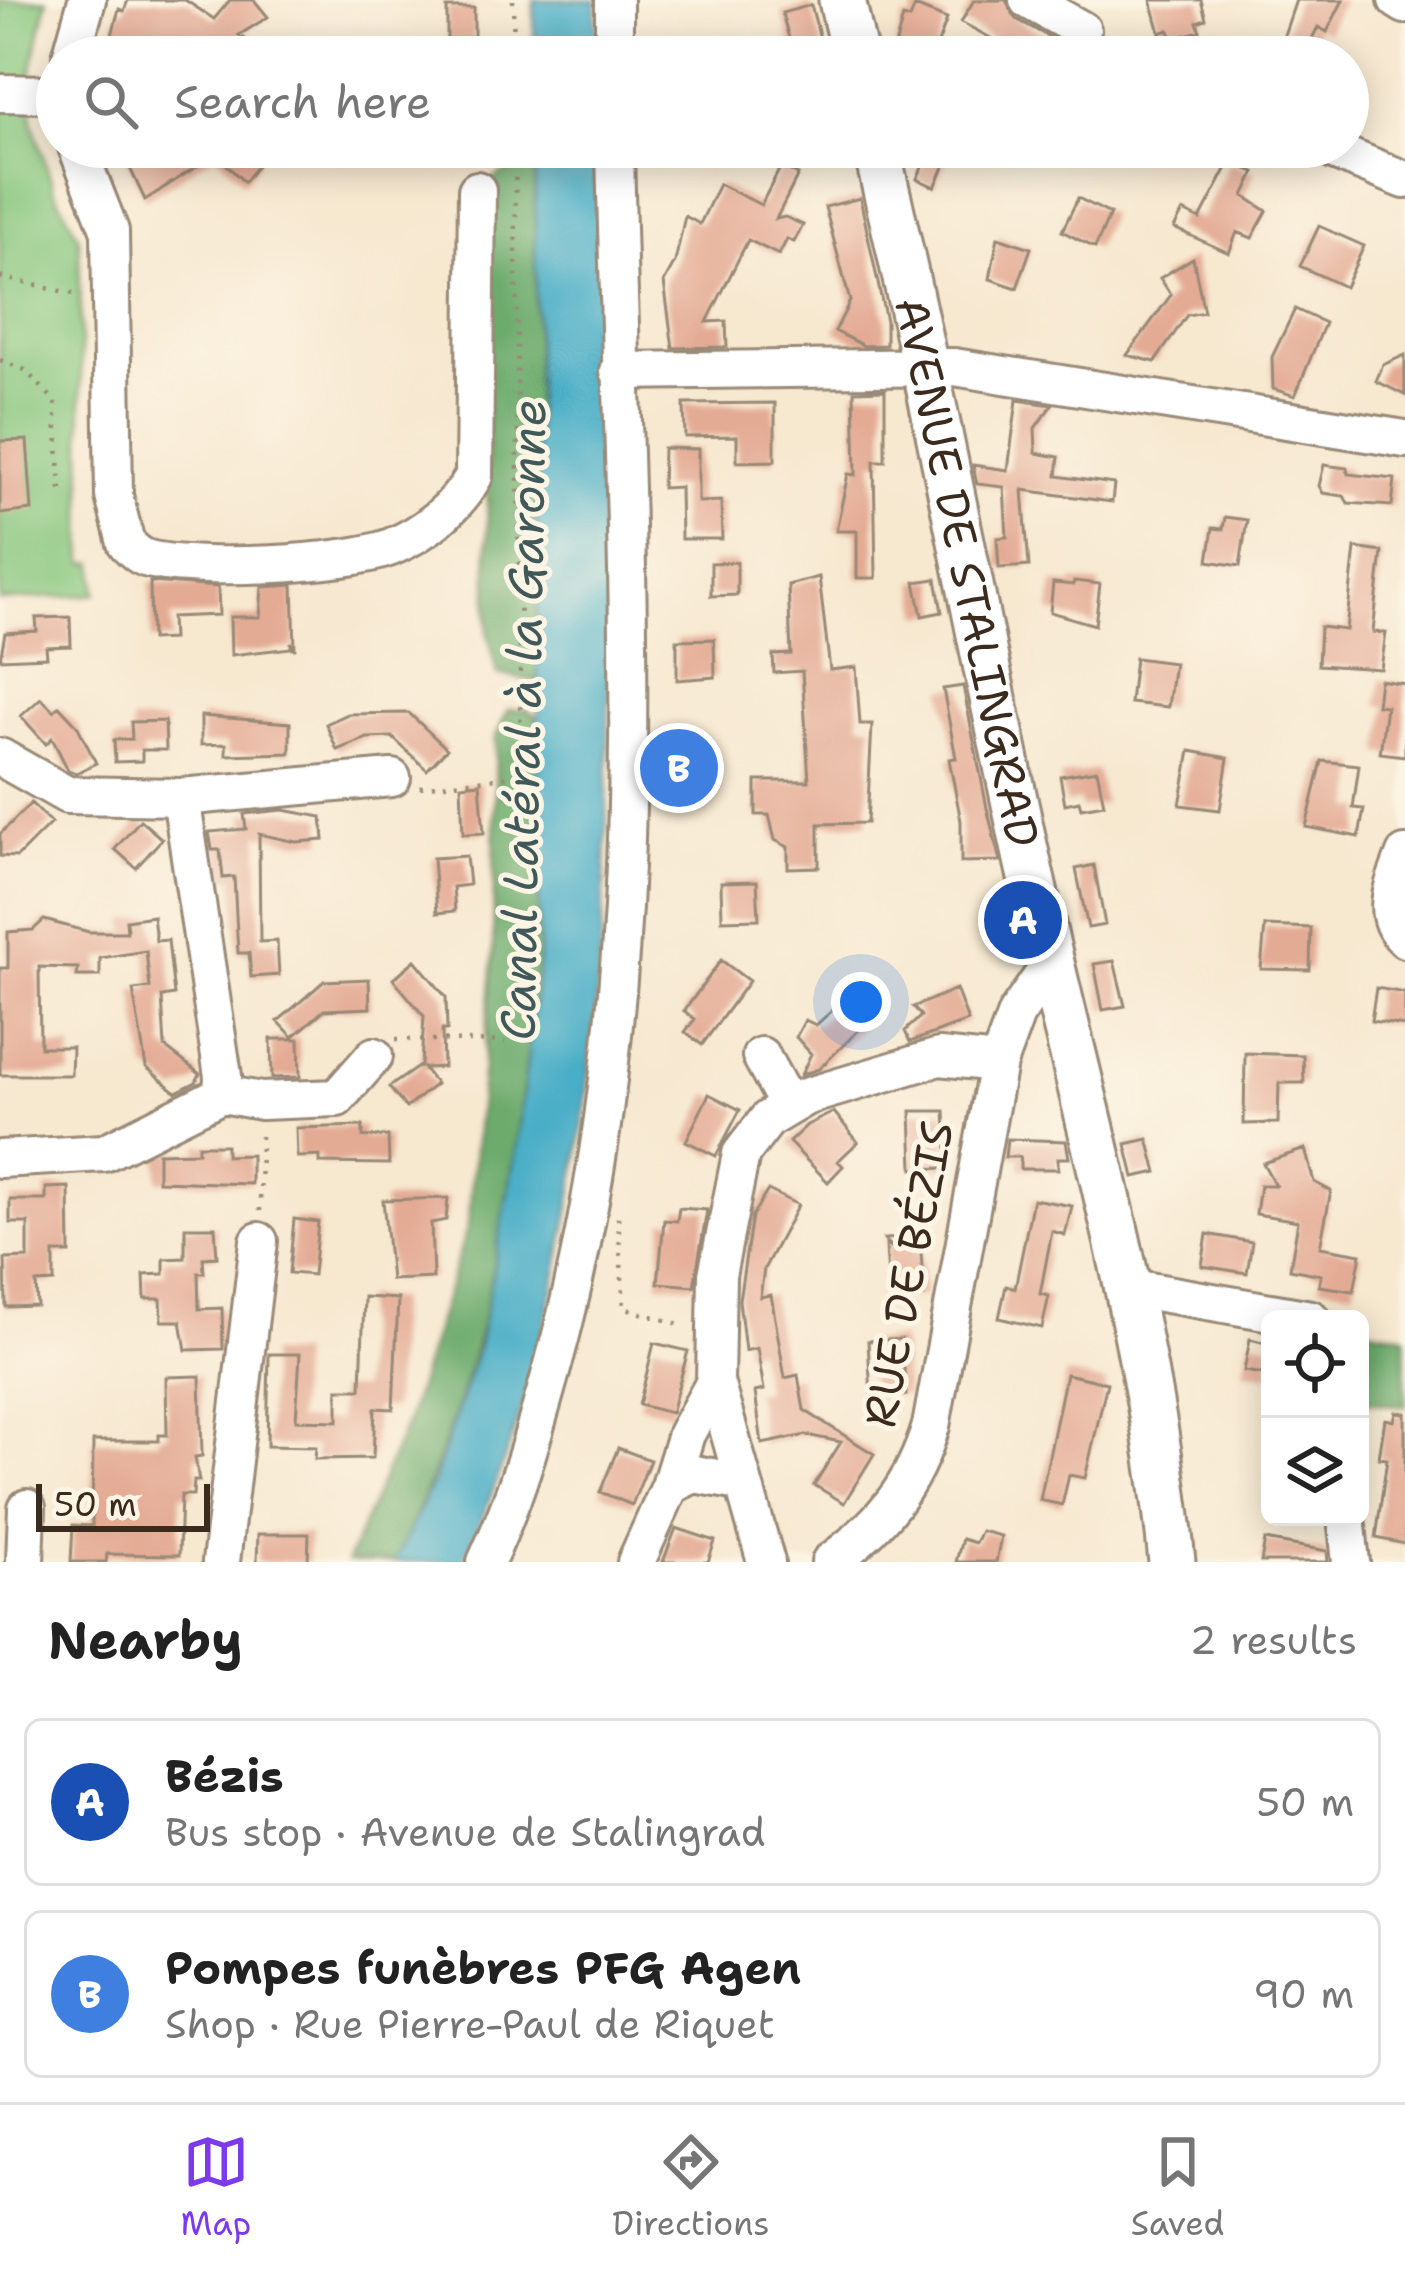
<!DOCTYPE html>
<meta charset="utf-8">
<style>
:root{--surface:#fff;--page:#f6f6f6;--text:#222;--muted:#767676;--line:#e0e0e0;--accent:#7c3aed}
body{margin:0;font-family:"Shantell Sans",sans-serif;background:var(--page);color:var(--text)}
.controls{position:absolute;right:36px;bottom:36px;display:grid;overflow:hidden;border-radius:18px;box-shadow:0 6px 30px #0003}
.controls button{width:108px;height:108px;display:grid;place-items:center;padding:0;border:0;border-bottom:3px solid var(--line);background:var(--surface);color:var(--text);font:60px sans-serif}
.scale{position:absolute;left:36px;bottom:30px;width:174px;box-sizing:border-box;padding-left:12px;border:6px solid #3b2a1e;border-top:0;font-size:33px;line-height:42px;white-space:nowrap;color:#3b2a1e;-webkit-text-stroke:9px #fcf5e5;paint-order:stroke}
.you{position:absolute;left:861px;top:1002px;width:42px;height:42px;margin:-30px;border:9px solid #fff;border-radius:50%;background:#1a73e8;box-shadow:0 0 0 18px #1a73e833}
.badge{display:grid;place-items:center;width:78px;height:78px;border-radius:50%;background:var(--accent);color:#fff;font-size:39px;font-weight:700}
.pin{position:absolute;translate:-50% -50%;border:6px solid #fff;box-shadow:0 3px 12px #0006}
.list{margin:0;padding:0;list-style:none}
h2{display:flex;justify-content:space-between;align-items:center;height:156px;margin:0;padding:0 48px;font-size:51px}
h2 small{font-size:39px;font-weight:400;color:var(--muted)}
.list li{display:grid;grid-template-columns:78px 1fr auto;gap:36px;align-items:center;box-sizing:border-box;height:168px;margin:0 24px 24px;padding:0 24px;border:3px solid var(--line);border-radius:18px}
.list b{display:block;font-size:45px;white-space:nowrap}
.list p{margin:0;font-size:39px;white-space:nowrap;color:var(--muted)}
.list em{font-size:39px;font-style:normal;color:var(--muted)}
.icon{flex:none;width:66px;height:66px;fill:none;stroke:currentColor;stroke-width:2;stroke-linecap:round;stroke-linejoin:round}
.map{position:relative;flex:none;width:1405px;height:1562px;overflow:hidden}
.search{position:absolute;background:var(--surface);box-shadow:0 6px 30px #0003;left:36px;right:36px;top:36px;height:132px;display:flex;align-items:center;gap:30px;box-sizing:border-box;padding:0 42px;border-radius:66px;color:var(--muted);font-size:45px}
.sheet{height:540px;background:var(--surface)}
nav{display:flex;justify-content:space-around;align-items:center;box-sizing:border-box;height:168px;border-top:3px solid var(--line);background:var(--surface);font-size:33px;color:var(--muted)}
nav a{display:grid;justify-items:center;gap:6px}
nav .on{color:var(--accent)}
.map>svg:first-child{display:block}
.green{fill:#86c67d;stroke:#60784e;stroke-width:3}
.forest{fill:#6cab6c;stroke:#546a45;stroke-width:3}
.water{fill:#48aec7;stroke:#426c72;stroke-width:3}
.building{fill:#e4ab94}
.lines{fill:none;stroke-linecap:round;stroke-linejoin:round}
.minor-casing{stroke:#998977;stroke-width:42}
.major-casing{stroke:#998977;stroke-width:51}
.path{stroke:#998977;stroke-width:4.5;stroke-dasharray:3 9;stroke-linecap:butt}
.minor{stroke:#fff;stroke-width:36}
.major{stroke:#fff;stroke-width:45}
.labels{text-anchor:middle;stroke-width:10;stroke-linejoin:round;paint-order:stroke}
.street-label{font-size:45px;fill:#3b2a1e;stroke:#fcf5e5}
.water-label{font-size:48px;font-style:italic;fill:#405859;stroke:#fcf5e5}
</style>
<div class="map">
<svg width="1405" height="1562" viewBox="0 0 1405 1562">
<rect width="100%" height="100%" fill="#fcf5e5"/>
<filter id="ink" filterUnits="userSpaceOnUse"><feTurbulence type="fractalNoise" baseFrequency=".00833" numOctaves="2"/><feDisplacementMap in="SourceGraphic" scale="24" xChannelSelector="R" yChannelSelector="G"/><feConvolveMatrix kernelMatrix="1 2 1 2 8 2 1 2 1" color-interpolation-filters="sRGB"/></filter>
<filter id="wash" filterUnits="userSpaceOnUse"><feTurbulence type="fractalNoise" baseFrequency=".004" numOctaves="4" result="noise"/><feDisplacementMap in="SourceGraphic" scale="48" xChannelSelector="R" yChannelSelector="G"/><feGaussianBlur stdDeviation="2.7" result="paint"/><feColorMatrix in="noise" values="0 0 0 0 0 0 0 0 0 0 0 0 0 0 0 0 0 1.4 0 .05"/><feComposite in="paint" operator="in"/></filter>
<g filter="url(#wash)">
<rect width="100%" height="100%" fill="#f7e8d0"/>
<path class="green" d="M 0,0 L 47,0 L 32,68 L 32,120 L 54,190 L 79,238 L 84,563 L 95,563 L 96,594 L 0,601 Z"/>
<path class="forest" d="M 509,147 L 535,147 L 539,682 L 497,674 L 488,632 L 487,396 L 477,190 L 507,171 Z
M 508,710 L 528,710 L 539,721 C 539,800 543,881 539,960 C 528,1161 483,1382 394,1562 L 347,1562 L 407,1421 L 468,1225 L 493,960 L 496,736 Z
M 1360,1327 L 1405,1335 L 1405,1406 L 1360,1401 Z"/>
<path class="water" d="M 534,0 L 596,0 L 597,57 L 534,57 Z
M 535,147 L 598,147 C 604,602 656,1139 463,1562 L 394,1562 L 434,1480 L 478,1347 L 516,1150 L 539,961 Z"/>
<g id="blocks">
<path class="building" d="M 128,0 L 185,0 L 214,19 L 230,0 L 254,0 L 268,17 L 239,35 L 274,57 L 106,57 L 119,9 L 124,11 Z
M 974,0 L 1006,0 L 1016,19 L 1060,43 L 1052,57 L 1026,57 L 961,22 Z
M 1151,0 L 1201,0 L 1206,19 L 1197,22 L 1200,31 L 1172,39 L 1169,30 L 1160,33 Z
M 1296,0 L 1343,0 L 1327,32 L 1318,27 L 1306,50 L 1283,38 Z
M 811,5 L 825,57 L 794,57 L 782,13 Z
M 915,6 L 947,19 L 933,57 L 892,57 L 903,17 L 910,19 Z
M 447,8 L 474,8 L 474,57 L 447,57 Z
M 120,147 L 263,147 L 254,157 L 260,162 L 244,182 L 216,154 L 145,200 Z
M 931,147 L 953,147 L 935,187 L 917,179 Z
M 1230,162 L 1255,172 L 1244,196 L 1267,211 L 1252,238 L 1237,232 L 1229,253 L 1174,228 L 1183,211 L 1200,219 Z
M 781,166 L 798,175 L 776,219 L 785,217 L 803,225 L 794,242 L 787,239 L 779,255 L 748,240 L 707,322 L 726,321 L 727,347 L 673,348 L 664,282 L 675,262 L 685,216 L 700,224 L 719,184 L 761,205 Z
M 860,198 L 886,321 L 886,345 L 864,346 L 835,331 L 850,301 L 825,207 Z
M 1078,198 L 1110,214 L 1095,248 L 1062,231 Z
M 1319,226 L 1364,246 L 1345,287 L 1300,266 Z
M 998,237 L 1031,248 L 1017,288 L 990,279 Z
M 1193,258 L 1204,312 L 1187,315 L 1155,362 L 1127,355 L 1171,295 L 1160,278 Z
M 1295,309 L 1325,323 L 1295,396 L 1273,389 L 1272,357 Z
M 1405,355 L 1405,395 L 1376,381 L 1383,365 Z
M 885,390 L 885,461 L 874,461 L 876,578 L 857,578 L 857,531 L 836,531 L 848,474 L 856,475 L 854,391 Z
M 1017,400 L 1052,405 L 1035,428 L 1036,453 L 1059,457 L 1057,476 L 1114,484 L 1112,502 L 1023,490 L 1029,566 L 999,568 L 997,538 L 1007,537 L 1004,487 L 977,484 L 973,465 L 1008,470 Z
M 775,403 L 775,461 L 737,462 L 737,436 L 685,437 L 684,404 Z
M 27,440 L 32,510 L 0,514 L 0,441 Z
M 663,448 L 698,449 L 698,502 L 721,501 L 722,539 L 681,539 L 680,487 L 662,488 Z
M 1324,465 L 1347,468 L 1348,474 L 1395,479 L 1392,506 L 1348,503 L 1344,496 L 1323,493 L 1319,486 Z
M 1225,517 L 1247,520 L 1240,566 L 1208,561 L 1213,528 L 1223,529 Z
M 1355,548 L 1382,552 L 1373,632 L 1386,633 L 1381,669 L 1318,665 L 1320,627 L 1346,630 Z
M 737,562 L 737,595 L 711,596 L 711,563 Z
M 819,577 L 830,670 L 856,667 L 860,724 L 872,724 L 867,823 L 819,824 L 819,867 L 788,868 L 788,847 L 775,840 L 769,815 L 756,815 L 756,781 L 809,781 L 802,671 L 774,673 L 773,655 L 791,654 L 788,585 Z
M 936,579 L 942,612 L 922,616 L 915,582 Z
M 1074,581 L 1100,584 L 1095,625 L 1050,612 L 1053,583 L 1073,585 Z
M 150,582 L 218,587 L 219,615 L 171,617 L 172,639 L 151,640 Z
M 293,585 L 295,650 L 291,642 L 291,648 L 231,655 L 230,617 L 260,617 L 262,587 Z
M 70,617 L 71,646 L 46,647 L 47,657 L 0,659 L 5,633 L 37,631 L 36,618 Z
M 714,639 L 715,677 L 677,680 L 677,640 Z
M 1135,658 L 1174,663 L 1168,707 L 1130,703 Z
M 1380,680 L 1405,684 L 1405,756 L 1380,753 L 1386,706 L 1377,705 Z
M 963,686 L 987,808 L 1000,861 L 961,862 L 961,821 L 949,759 L 956,758 L 943,689 Z
M 41,698 L 54,711 L 59,706 L 77,725 L 96,763 L 76,773 L 68,770 L 52,738 L 46,744 L 21,716 Z
M 409,713 L 447,749 L 427,770 L 392,737 L 367,738 L 337,750 L 326,724 L 348,714 Z
M 201,716 L 290,723 L 290,753 L 226,755 L 226,744 L 201,745 Z
M 165,721 L 166,750 L 142,750 L 142,761 L 115,762 L 114,740 L 132,739 L 131,722 Z
M 704,737 L 705,760 L 694,760 L 694,784 L 649,791 L 664,776 L 663,739 Z
M 1190,751 L 1228,758 L 1220,810 L 1180,805 Z
M 1322,761 L 1359,765 L 1353,808 L 1364,809 L 1359,837 L 1306,827 Z
M 1097,770 L 1104,804 L 1081,808 L 1079,801 L 1065,804 L 1060,776 Z
M 480,783 L 484,833 L 463,834 L 461,785 Z
M 31,803 L 51,823 L 17,857 L 0,856 L 0,834 Z
M 283,810 L 322,817 L 324,840 L 296,842 L 259,834 L 260,942 L 277,941 L 279,975 L 251,977 L 249,953 L 238,953 L 234,877 L 223,878 L 220,850 L 212,850 L 209,832 L 246,829 L 244,814 Z
M 140,820 L 162,839 L 136,868 L 115,849 Z
M 466,856 L 469,885 L 453,887 L 455,911 L 437,913 L 433,858 Z
M 1094,865 L 1105,925 L 1088,928 L 1076,869 Z
M 757,881 L 759,919 L 722,920 L 721,882 Z
M 153,916 L 156,941 L 168,940 L 174,995 L 162,997 L 165,1047 L 200,1074 L 196,1082 L 176,1092 L 146,1067 L 133,990 L 150,988 L 146,951 L 100,958 L 100,976 L 77,976 L 78,968 L 39,967 L 40,1047 L 72,1047 L 71,1075 L 0,1075 L 0,968 L 8,968 L 8,932 L 33,930 L 44,920 L 89,932 L 127,932 L 126,920 Z
M 1265,926 L 1311,928 L 1310,970 L 1261,969 Z
M 415,960 L 446,997 L 447,1030 L 442,1030 L 443,1067 L 423,1068 L 436,1084 L 406,1108 L 389,1087 L 421,1065 L 424,1016 L 393,979 Z
M 721,960 L 749,981 L 702,1045 L 685,1032 L 695,1019 L 684,1011 Z
M 1114,961 L 1125,1006 L 1103,1010 L 1094,964 Z
M 369,979 L 370,1008 L 324,1010 L 293,1037 L 278,1021 L 324,981 Z
M 1376,988 L 1405,993 L 1405,1026 L 1371,1021 Z
M 956,989 L 968,1021 L 910,1042 L 905,1031 L 921,1016 L 913,1007 Z
M 846,998 L 868,1021 L 819,1069 L 801,1075 L 811,1054 L 796,1037 L 805,1020 L 816,1025 Z
M 271,1039 L 299,1039 L 300,1077 L 272,1078 Z
M 1245,1053 L 1303,1055 L 1304,1083 L 1279,1083 L 1278,1123 L 1244,1124 Z
M 709,1094 L 740,1110 L 716,1156 L 686,1141 Z
M 911,1111 L 945,1111 L 948,1168 L 913,1169 Z
M 834,1112 L 858,1142 L 838,1161 L 843,1166 L 828,1182 L 789,1142 L 807,1125 Z
M 363,1126 L 363,1137 L 388,1136 L 389,1164 L 320,1163 L 320,1156 L 297,1157 L 296,1128 Z
M 1007,1139 L 1066,1141 L 1069,1158 L 1058,1158 L 1058,1169 L 1020,1169 L 1020,1157 L 1005,1157 Z
M 1148,1139 L 1157,1172 L 1134,1177 L 1126,1144 Z
M 198,1145 L 226,1145 L 226,1156 L 251,1155 L 251,1184 L 158,1181 L 158,1153 L 198,1152 Z
M 1305,1149 L 1314,1182 L 1331,1191 L 1320,1247 L 1361,1254 L 1354,1291 L 1319,1286 L 1321,1275 L 1290,1269 L 1298,1221 L 1256,1214 L 1260,1185 L 1275,1185 L 1263,1163 Z
M 69,1187 L 70,1253 L 54,1253 L 54,1282 L 36,1283 L 37,1306 L 6,1307 L 5,1259 L 28,1258 L 28,1223 L 10,1223 L 10,1200 L 46,1200 L 46,1188 Z
M 768,1190 L 798,1205 L 764,1269 L 760,1297 L 771,1295 L 785,1378 L 798,1375 L 804,1410 L 874,1454 L 844,1503 L 814,1485 L 841,1442 L 806,1435 L 762,1444 L 755,1392 L 764,1390 L 757,1348 L 745,1351 L 739,1300 L 752,1216 Z
M 448,1198 L 446,1220 L 431,1223 L 433,1278 L 391,1280 L 383,1200 Z
M 1033,1199 L 1072,1206 L 1065,1235 L 1052,1231 L 1040,1294 L 1049,1296 L 1042,1328 L 999,1318 L 1006,1286 L 1015,1288 Z
M 679,1208 L 707,1210 L 694,1286 L 658,1283 L 664,1220 L 677,1221 Z
M 294,1219 L 318,1222 L 313,1275 L 289,1273 Z
M 185,1227 L 215,1227 L 217,1257 L 203,1258 L 204,1273 L 198,1273 L 199,1309 L 222,1308 L 223,1349 L 186,1350 L 181,1321 L 162,1321 L 161,1299 L 145,1299 L 144,1275 L 164,1274 L 164,1259 L 185,1258 Z
M 1207,1234 L 1252,1242 L 1247,1273 L 1202,1266 Z
M 920,1237 L 924,1296 L 889,1297 L 886,1244 L 893,1248 L 884,1239 Z
M 364,1297 L 398,1299 L 393,1409 L 375,1408 L 373,1458 L 315,1459 L 316,1447 L 267,1446 L 269,1354 L 300,1354 L 296,1420 L 338,1421 L 338,1389 L 361,1389 Z
M 902,1339 L 906,1395 L 871,1397 L 868,1341 Z
M 1250,1339 L 1270,1344 L 1270,1375 L 1244,1371 Z
M 654,1343 L 688,1351 L 671,1413 L 639,1405 Z
M 1066,1374 L 1107,1383 L 1085,1478 L 1069,1475 L 1062,1505 L 1040,1500 Z
M 200,1376 L 202,1456 L 195,1457 L 199,1481 L 194,1481 L 193,1495 L 181,1495 L 179,1555 L 107,1554 L 106,1562 L 71,1562 L 73,1525 L 92,1526 L 93,1441 L 159,1441 L 159,1435 L 167,1435 L 166,1377 Z
M 1396,1412 L 1405,1413 L 1405,1544 L 1376,1538 L 1387,1459 L 1379,1458 L 1385,1419 L 1394,1421 Z
M 618,1448 L 650,1460 L 632,1505 L 600,1492 Z
M 676,1528 L 715,1541 L 708,1562 L 663,1562 Z
M 981,1531 L 1001,1536 L 996,1562 L 956,1562 L 962,1539 L 975,1543 Z
M 258,1534 L 309,1534 L 308,1562 L 257,1562 Z
M 1265,1540 L 1327,1551 L 1328,1562 L 1261,1562 Z"/>
</g>
</g>
<g filter="url(#ink)">
<use href="#blocks" fill-opacity="0" stroke="#998977" stroke-width="3"/>
<g class="lines">
<g class="minor-casing">
<path id="minor" d="M 614,0 L 614,57
M 1028,0 L 1082,30
M 1397,0 L 1405,5
M 71,57 L 87,0
M 0,93 L 50,94
M 77,147 L 110,231 L 114,496 L 126,543 C 133,550 139,557 149,559 C 196,571 346,565 391,547 C 425,533 456,508 474,476 L 477,190
M 1324,147 L 1405,180
M 619,371 L 954,367 L 1405,439
M 0,757 L 67,795 L 181,797 L 223,1076 L 222,1094 L 104,1153 L 0,1159
M 181,797 L 392,778
M 1405,854 C 1394,884 1378,914 1405,939
M 761,1056 L 788,1105
M 222,1094 L 261,1101 L 337,1098 L 374,1056
M 1132,1288 L 1311,1319
M 670,1486 L 686,1434 L 715,1382
M 1346,1517 L 1351,1562
M 25,1562 L 27,1508
M 221,1562 L 259,1241
M 486,1562 C 516,1498 534,1433 553,1365 C 662,973 623,550 615,147
M 636,1562 L 670,1486 L 694,1474 L 740,1482
M 766,1562 L 715,1382 L 717,1275 L 741,1154 L 768,1119 L 805,1097 L 939,1057 L 998,1063
M 830,1562 C 881,1525 913,1487 931,1426 L 998,1063 L 1016,1014 L 1052,962"/>
</g>
<g class="major-casing">
<g id="major">
<path d="M 842,0 L 855,57"/>
<path id="s1" d="M 876,147 C 931,377 973,610 1023,841 C 1075,1082 1148,1316 1172,1562"/>
</g>
</g>
<path class="path" d="M 513,0 L 514,57
M 0,277 L 82,296
M 0,360 L 25,370 L 55,401 L 61,490
M 420,787 L 521,775 L 515,147
M 396,1039 L 505,1042
M 260,1211 L 261,1132
M 618,1217 L 624,1308 L 686,1326"/>
<use href="#minor" class="minor"/>
<use href="#major" class="major"/>
</g>
</g>
<g class="labels">
<g class="street-label">
<text dy="16" stroke="none"><textPath href="#s1" startOffset="435">AVENUE DE STALINGRAD</textPath></text>
<text transform="translate(908 1274) rotate(-79)" y="16">RUE DE BÉZIS</text>
</g>
<g class="water-label">
<text transform="translate(523 720) rotate(-89)" y="17">Canal Latéral à la Garonne</text>
</g>
</g>
</svg>
<div class="controls">
<button><svg class="icon" aria-label="locate" viewBox="0 0 24 24"><circle cx="12" cy="12" r="6"/><path d="M12 2v4M12 18v4M2 12h4M18 12h4"/></svg></button>
<button><svg class="icon" aria-label="layers" viewBox="0 0 24 24"><path d="M12 4l9 5-9 5-9-5zM3 14l9 5 9-5"/></svg></button>
</div>
<div class="scale">50 m</div>
<div class="you"></div>
<div class="pin badge" style="left:1023px;top:920px;background:#1a4fb4">A</div>
<div class="pin badge" style="left:679px;top:768px;background:#3f7fe0">B</div>
<div class="search"><svg class="icon" aria-label="search" viewBox="0 0 24 24"><circle cx="10" cy="10" r="6"/><path d="M15 15l6 6"/></svg>Search here</div>
</div>
<section class="sheet">
<h2>Nearby<small>2 results</small></h2>
<ul class="list">
<li><span class="badge" style="background:#1a4fb4">A</span><div><b>Bézis</b><p>Bus stop · Avenue de Stalingrad</p></div><em>50 m</em></li>
<li><span class="badge" style="background:#3f7fe0">B</span><div><b>Pompes funèbres PFG Agen</b><p>Shop · Rue Pierre-Paul de Riquet</p></div><em>90 m</em></li>
</ul>
</section>
<nav>
<a class="on"><svg class="icon" aria-label="map" viewBox="0 0 24 24"><path d="M3 6l6-2 6 2 6-2v14l-6 2-6-2-6 2zM9 4v14M15 6v14"/></svg>Map</a>
<a><svg class="icon" aria-label="directions" viewBox="0 0 24 24"><path d="M12 3l9 9-9 9-9-9zM9 14v-3h6M13 9l2 2-2 2"/></svg>Directions</a>
<a><svg class="icon" aria-label="saved" viewBox="0 0 24 24"><path d="M7 4h10v16l-5-4-5 4z"/></svg>Saved</a>
</nav>
